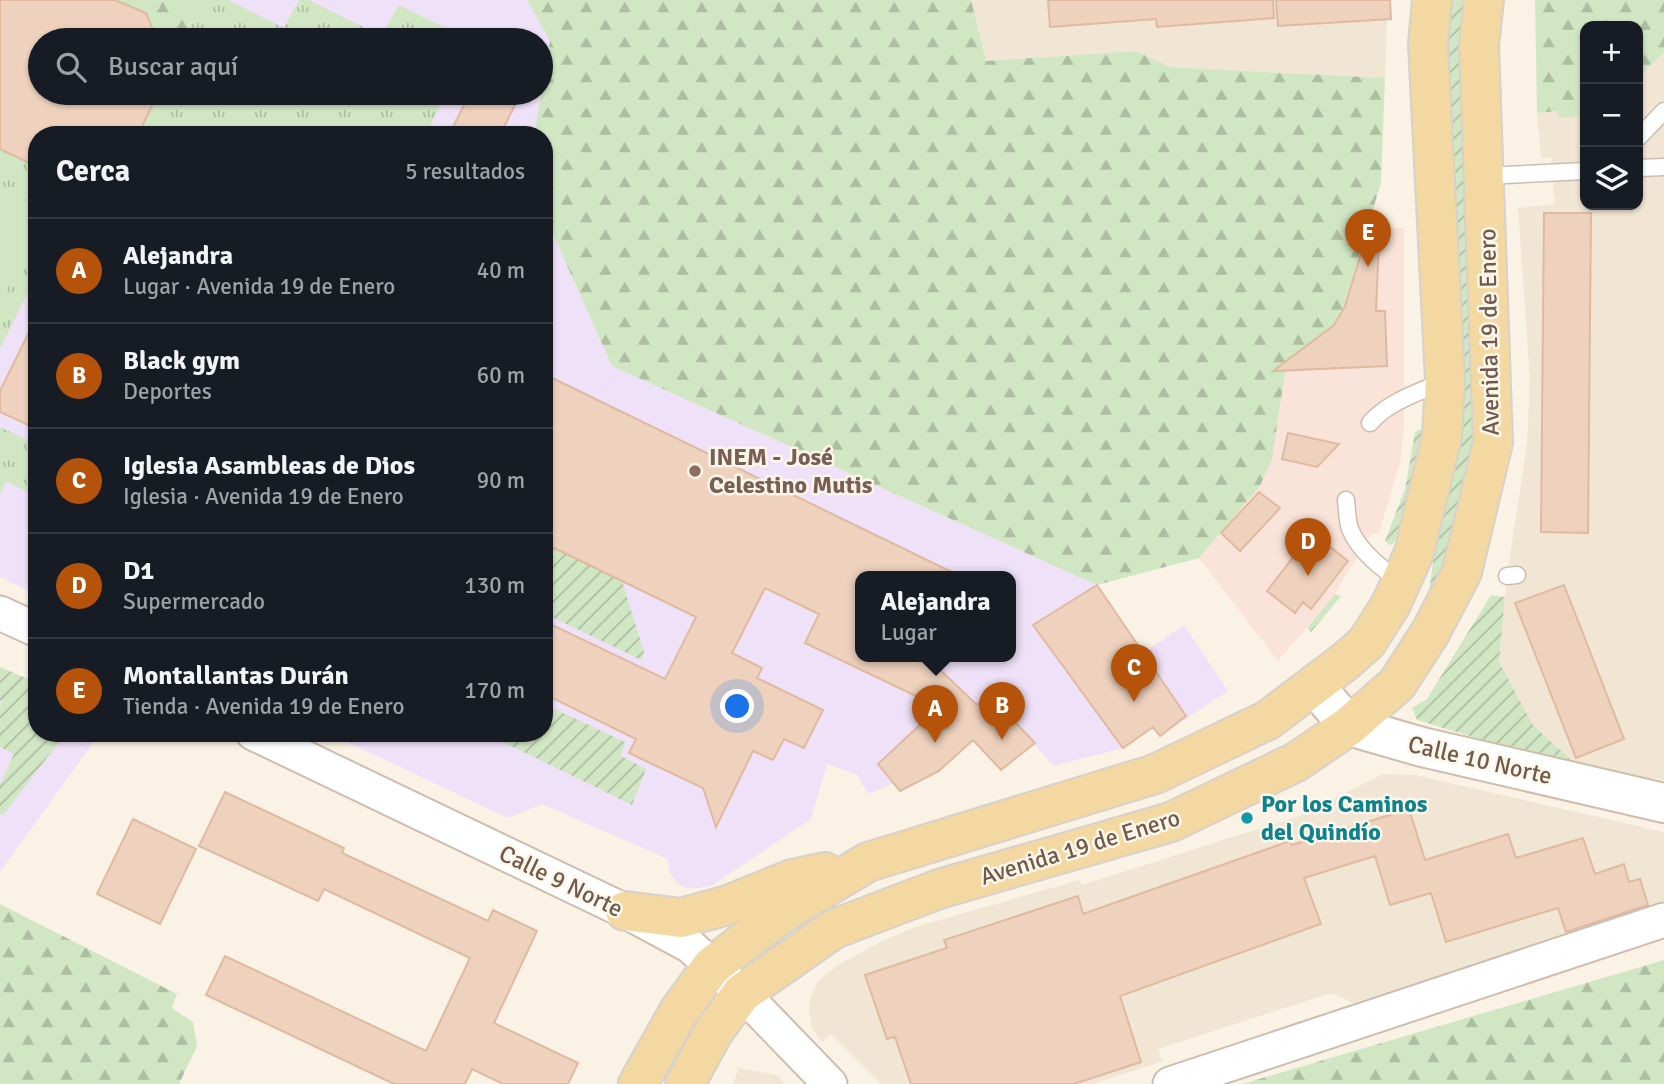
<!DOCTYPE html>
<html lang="es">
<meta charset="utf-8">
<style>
:root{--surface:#171b24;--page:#20242c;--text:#f1f3f6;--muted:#9ea1a6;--line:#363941;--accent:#b45309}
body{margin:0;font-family:Signika,sans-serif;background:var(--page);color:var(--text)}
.controls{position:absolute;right:21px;top:21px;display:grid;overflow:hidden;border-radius:14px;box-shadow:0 2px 5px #0004}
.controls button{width:63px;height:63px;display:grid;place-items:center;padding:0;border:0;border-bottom:2px solid var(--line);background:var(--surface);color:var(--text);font:35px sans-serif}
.you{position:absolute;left:738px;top:707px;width:24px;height:24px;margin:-18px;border:5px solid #fff;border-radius:50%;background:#1a73e8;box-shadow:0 0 0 10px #1a73e833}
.badge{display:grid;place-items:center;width:46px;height:46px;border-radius:50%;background:var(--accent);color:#fff;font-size:23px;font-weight:700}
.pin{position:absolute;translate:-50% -58px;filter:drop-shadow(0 2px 4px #0008)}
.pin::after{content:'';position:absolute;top:37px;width:24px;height:21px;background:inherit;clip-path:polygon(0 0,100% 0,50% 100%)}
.popup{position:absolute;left:855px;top:571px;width:161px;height:91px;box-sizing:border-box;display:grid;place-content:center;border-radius:14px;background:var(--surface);filter:drop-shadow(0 2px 5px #0005);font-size:23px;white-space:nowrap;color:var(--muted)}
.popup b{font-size:26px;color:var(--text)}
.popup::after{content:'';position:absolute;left:50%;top:100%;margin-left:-14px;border:14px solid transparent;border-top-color:var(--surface)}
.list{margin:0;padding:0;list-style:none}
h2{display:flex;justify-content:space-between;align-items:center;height:91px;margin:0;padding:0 28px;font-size:30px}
h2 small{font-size:23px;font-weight:400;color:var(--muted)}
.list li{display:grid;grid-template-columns:46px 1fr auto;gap:21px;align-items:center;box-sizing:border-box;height:105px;padding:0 28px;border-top:2px solid var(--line)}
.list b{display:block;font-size:26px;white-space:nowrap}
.list p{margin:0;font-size:23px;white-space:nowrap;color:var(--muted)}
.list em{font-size:23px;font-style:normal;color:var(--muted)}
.icon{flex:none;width:38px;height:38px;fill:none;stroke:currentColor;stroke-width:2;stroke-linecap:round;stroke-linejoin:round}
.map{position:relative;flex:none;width:1664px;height:1084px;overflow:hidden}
.search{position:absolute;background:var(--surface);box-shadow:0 2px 5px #0004;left:28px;top:28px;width:525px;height:77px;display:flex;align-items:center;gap:18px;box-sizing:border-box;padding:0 24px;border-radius:38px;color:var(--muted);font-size:26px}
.panel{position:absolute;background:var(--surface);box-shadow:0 2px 5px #0004;left:28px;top:126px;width:525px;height:616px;border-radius:28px}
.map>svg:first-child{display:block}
.residential{fill:#f1e5d4}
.commercial{fill:#fae4d9}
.education{fill:#efe1f7;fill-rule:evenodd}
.grass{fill:url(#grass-tufts)}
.forest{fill:url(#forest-firs)}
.garden{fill:url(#garden-furrows)}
.pitch{fill:#d1e7c4}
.building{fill:#eed2be;stroke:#dfbaa0;stroke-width:2}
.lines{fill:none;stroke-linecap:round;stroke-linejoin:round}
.lane-casing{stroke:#cdbdaf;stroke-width:19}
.street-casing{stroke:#cdbdaf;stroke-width:37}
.secondary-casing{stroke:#d0bdac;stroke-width:42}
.primary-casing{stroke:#d7d1cd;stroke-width:42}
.lane{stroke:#fff;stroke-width:16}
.street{stroke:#fff;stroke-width:33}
.secondary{stroke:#fff;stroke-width:38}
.primary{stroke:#f4d8a2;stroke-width:38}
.education-dot{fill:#8d6e63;stroke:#fef7ea;stroke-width:2.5}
.culture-dot{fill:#0f9aa8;stroke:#fef7ea;stroke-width:2.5}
.labels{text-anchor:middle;stroke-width:5;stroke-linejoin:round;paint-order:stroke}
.street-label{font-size:24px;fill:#715a4c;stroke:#fef7ea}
.education-label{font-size:24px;font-weight:bold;fill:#785e54;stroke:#fef7ea;text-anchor:start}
.culture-label{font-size:24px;font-weight:bold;fill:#0d838f;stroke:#fef7ea;text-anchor:start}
</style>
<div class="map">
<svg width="1664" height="1084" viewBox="0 0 1664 1084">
<defs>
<pattern id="grass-tufts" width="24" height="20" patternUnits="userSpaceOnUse" patternTransform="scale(1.75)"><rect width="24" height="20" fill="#d1e7c4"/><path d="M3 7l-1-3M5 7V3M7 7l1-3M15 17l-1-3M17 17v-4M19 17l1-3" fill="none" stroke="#aebea1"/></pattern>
<pattern id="forest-firs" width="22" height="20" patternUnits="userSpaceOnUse" patternTransform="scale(1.75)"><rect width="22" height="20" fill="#d1e7c4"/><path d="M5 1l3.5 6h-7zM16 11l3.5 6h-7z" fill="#aebea1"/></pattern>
<pattern id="garden-furrows" width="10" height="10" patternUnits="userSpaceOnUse" patternTransform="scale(1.75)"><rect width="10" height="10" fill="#d1e7c4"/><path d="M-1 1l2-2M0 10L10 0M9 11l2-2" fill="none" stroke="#aebea1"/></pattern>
</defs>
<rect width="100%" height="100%" fill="#faf3e5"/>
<path class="residential" d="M 971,0 L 1388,0 L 1385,78 L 1169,67 L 1135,51 L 986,61 Z
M 1664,52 L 1664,780 L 1582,770 L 1533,725 L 1499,662 L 1507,576 L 1527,444 L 1530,380 L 1518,208 L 1555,204 L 1551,157 L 1541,158 L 1537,113 L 1558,111 L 1560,118 L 1585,116 L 1585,205 L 1638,205 L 1638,78 Z
M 1383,774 L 1415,775 L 1664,832 L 1664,903 L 1354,1003 L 1331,993 L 1158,1049 L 1163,1061 L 1093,1084 L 881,1084 L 831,1034 L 822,1042 L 812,1028 L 809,1011 L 811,996 L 818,981 L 835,967 L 884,940 L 915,927 L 1079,880 L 1082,885 L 1299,816 Z
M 739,1068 L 776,1075 L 785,1084 L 733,1084 Z"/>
<path class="commercial" d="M 1367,228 L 1404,228 L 1404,424 L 1401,459 L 1379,533 L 1371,534 L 1335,594 L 1278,661 L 1199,558 L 1260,486 L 1272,459 L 1287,360 L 1334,325 L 1344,305 Z"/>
<path class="education" d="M 0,0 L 115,0 L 187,29 L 201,0 L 527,0 L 550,41 L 534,135 L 37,135 L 37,595 L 0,577 ZM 40,40 L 541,40 L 541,93 L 40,93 Z
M 544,214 L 612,366 L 1097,585 L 1143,653 L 1184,625 L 1228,691 L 1160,736 L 1153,727 L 1123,748 L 1054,766 L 988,694 L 977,705 L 960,688 L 878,763 L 894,783 L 868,794 L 858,775 L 827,764 L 811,819 L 713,885 L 700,888 L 686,888 L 676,882 L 669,871 L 668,859 L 542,804 L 508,818 L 328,733 L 544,733 ZM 860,577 L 1010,577 L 1010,657 L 860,657 Z
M 0,667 L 37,683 L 37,733 L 100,733 L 0,872 Z"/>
<path class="grass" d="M 201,0 L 228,0 L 284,28 L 299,0 L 309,0 L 381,36 L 399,5 L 471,40 L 182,40 Z
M 158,93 L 446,93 L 426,135 L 138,135 Z
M 0,149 L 37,167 L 37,274 L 0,349 Z
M 0,427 L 37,445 L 37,483 L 31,494 L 6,481 L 0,494 Z"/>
<path class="forest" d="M 115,0 L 201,0 L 187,29 L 154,31 L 146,13 Z
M 527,0 L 971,0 L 986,61 L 1136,51 L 1169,67 L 1385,78 L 1381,183 L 1344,305 L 1333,325 L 1287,360 L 1272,459 L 1260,486 L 1199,558 L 1097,585 L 612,366 L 544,214 L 544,135 L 534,135 L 550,41 Z
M 1535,0 L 1664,0 L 1664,52 L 1638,78 L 1638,26 L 1585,26 L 1585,116 L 1559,118 L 1558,111 L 1537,113 Z
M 0,904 L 177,994 L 172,1008 L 193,1022 L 197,1046 L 179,1084 L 0,1084 Z
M 1664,960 L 1664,1084 L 1242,1084 Z"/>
<path class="garden" d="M 1449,0 L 1466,0 L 1479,427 L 1447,569 L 1426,615 L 1436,539 L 1447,503 L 1459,428 L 1446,78 Z
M 1421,429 L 1424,432 L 1405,517 L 1393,544 L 1390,545 L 1385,541 L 1405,489 L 1415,432 Z
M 544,543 L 622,581 L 644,652 L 641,660 L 544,613 Z
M 1335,594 L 1341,596 L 1311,632 L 1307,628 Z
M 1491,595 L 1505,597 L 1499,662 L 1533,725 L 1582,770 L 1417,720 L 1412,708 L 1427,699 Z
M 0,667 L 37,683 L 37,733 L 66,733 L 3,815 L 0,814 L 0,784 L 14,754 L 0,747 L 0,706 L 2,701 L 0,700 Z
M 544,704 L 625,742 L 621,756 L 646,769 L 632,805 L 497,739 L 500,733 L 544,733 Z"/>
<path class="pitch" d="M 0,188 L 37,206 L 37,230 L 0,304 Z"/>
<path class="building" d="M 0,0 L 115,0 L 146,13 L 157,40 L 40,40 L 40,93 L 158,93 L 138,135 L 37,135 L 37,167 L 0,149 Z
M 1048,0 L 1273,0 L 1274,18 L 1157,27 L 1156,19 L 1050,27 Z
M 1276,0 L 1390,0 L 1391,19 L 1278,26 Z
M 470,93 L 521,93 L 500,135 L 449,135 Z
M 1544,213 L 1591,213 L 1588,533 L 1541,532 Z
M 1372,217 L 1380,218 L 1376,311 L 1385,311 L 1387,366 L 1273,371 L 1334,325 L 1345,306 Z
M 37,316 L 37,429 L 0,412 L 0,391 Z
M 544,374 L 962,577 L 860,577 L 860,657 L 942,657 L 937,667 L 977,705 L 988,694 L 1035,743 L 1001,770 L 973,740 L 939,771 L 900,791 L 878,764 L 939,707 L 805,643 L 819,614 L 765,588 L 732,653 L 762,668 L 757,678 L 823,710 L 804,748 L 784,739 L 773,760 L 753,751 L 716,827 L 703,788 L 629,753 L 636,739 L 544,694 L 544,621 L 665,679 L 696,617 L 544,543 Z
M 1288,433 L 1339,444 L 1317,467 L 1282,459 Z
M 1259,492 L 1280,508 L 1240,551 L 1221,533 Z
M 1312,533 L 1348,561 L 1311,609 L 1303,602 L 1295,613 L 1267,591 Z
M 1097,585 L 1186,716 L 1160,736 L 1153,727 L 1123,748 L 1033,625 Z
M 1564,585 L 1624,739 L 1576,758 L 1515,603 Z
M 225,792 L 344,848 L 342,853 L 488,921 L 493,910 L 537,931 L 494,1023 L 578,1063 L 568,1084 L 503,1084 L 472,1069 L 465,1084 L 394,1084 L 206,995 L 225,956 L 426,1051 L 470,958 L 324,889 L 318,901 L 199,846 Z
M 1409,809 L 1425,860 L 1508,834 L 1516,858 L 1583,838 L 1595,874 L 1624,864 L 1629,882 L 1640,879 L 1648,905 L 1566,932 L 1558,908 L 1446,942 L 1431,893 L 1390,905 L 1375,856 L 1304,878 L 1321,924 L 1120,996 L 1141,1062 L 1074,1084 L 911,1084 L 895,1037 L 887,1039 L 865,975 L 947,948 L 944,940 L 1078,896 L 1083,914 L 1290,841 L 1292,845 Z
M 133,819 L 196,849 L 160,924 L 97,894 Z"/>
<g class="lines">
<g class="lane-casing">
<path id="lane" d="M 1638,138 L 1664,111
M 1638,168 L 1664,167
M 1485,176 L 1585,171
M 1370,423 C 1388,402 1417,393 1442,382
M 1346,500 C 1347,509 1347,520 1350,529 C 1359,551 1381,568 1401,582
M 1507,576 L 1517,575"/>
</g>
<g class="street-casing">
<path id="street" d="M 0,613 L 37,630
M 253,733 L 625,911 L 690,946 L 742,993 L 830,1084
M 1170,1084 L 1664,920"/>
</g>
<g class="secondary-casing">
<path id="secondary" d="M 1314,685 L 1349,726 L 1422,747 L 1664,803"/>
</g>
<g class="primary-casing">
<path id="primary" d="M 625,911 L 681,918 L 728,905 L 792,879 L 825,872
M 638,1084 L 679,1011 L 712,966 L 781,914 L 868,862 L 1155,774 L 1268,720 L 1347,660 L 1367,642 L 1391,604 L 1414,553 L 1442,436 L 1445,381 L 1428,44 L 1432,0
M 685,1084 L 714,1031 L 742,993 L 834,929 L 939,889 L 1171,822 L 1296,762 L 1349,726 L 1397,684 L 1430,633 L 1462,572 L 1493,442 L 1479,45 L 1484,0"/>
</g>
<use href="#lane" class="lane"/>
<use href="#street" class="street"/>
<use href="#secondary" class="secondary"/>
<use href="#primary" class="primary"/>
</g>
<circle class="education-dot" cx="695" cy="471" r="7"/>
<circle class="culture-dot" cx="1247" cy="818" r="7"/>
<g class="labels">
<g class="street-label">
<text transform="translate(1489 332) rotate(-91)" y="8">Avenida 19 de Enero</text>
<text transform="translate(1480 760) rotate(13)" y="8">Calle 10 Norte</text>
<text transform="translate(1080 847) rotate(-17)" y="8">Avenida 19 de Enero</text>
<text transform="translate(561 881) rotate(26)" y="8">Calle 9 Norte</text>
</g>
<g class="education-label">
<text x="709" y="465">INEM - José<tspan x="709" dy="28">Celestino Mutis</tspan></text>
</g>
<g class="culture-label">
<text x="1261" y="812">Por los Caminos<tspan x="1261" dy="28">del Quindío</tspan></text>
</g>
</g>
</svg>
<div class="controls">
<button>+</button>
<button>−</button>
<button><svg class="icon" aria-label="layers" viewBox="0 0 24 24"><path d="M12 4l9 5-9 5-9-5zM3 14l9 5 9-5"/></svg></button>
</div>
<div class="you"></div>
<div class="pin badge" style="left:935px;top:743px">A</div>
<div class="popup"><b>Alejandra</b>Lugar</div>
<div class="pin badge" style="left:1002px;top:740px">B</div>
<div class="pin badge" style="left:1134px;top:702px">C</div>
<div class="pin badge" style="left:1308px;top:576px">D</div>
<div class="pin badge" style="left:1368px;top:267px">E</div>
<div class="search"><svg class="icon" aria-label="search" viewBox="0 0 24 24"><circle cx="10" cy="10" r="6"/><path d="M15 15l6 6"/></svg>Buscar aquí</div>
<section class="panel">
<h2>Cerca<small>5 resultados</small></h2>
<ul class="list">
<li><span class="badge">A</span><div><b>Alejandra</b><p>Lugar · Avenida 19 de Enero</p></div><em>40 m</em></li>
<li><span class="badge">B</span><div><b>Black gym</b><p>Deportes</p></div><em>60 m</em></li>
<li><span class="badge">C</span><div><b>Iglesia Asambleas de Dios</b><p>Iglesia · Avenida 19 de Enero</p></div><em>90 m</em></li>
<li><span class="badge">D</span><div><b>D1</b><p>Supermercado</p></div><em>130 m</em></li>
<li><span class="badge">E</span><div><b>Montallantas Durán</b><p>Tienda · Avenida 19 de Enero</p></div><em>170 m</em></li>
</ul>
</section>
</div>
